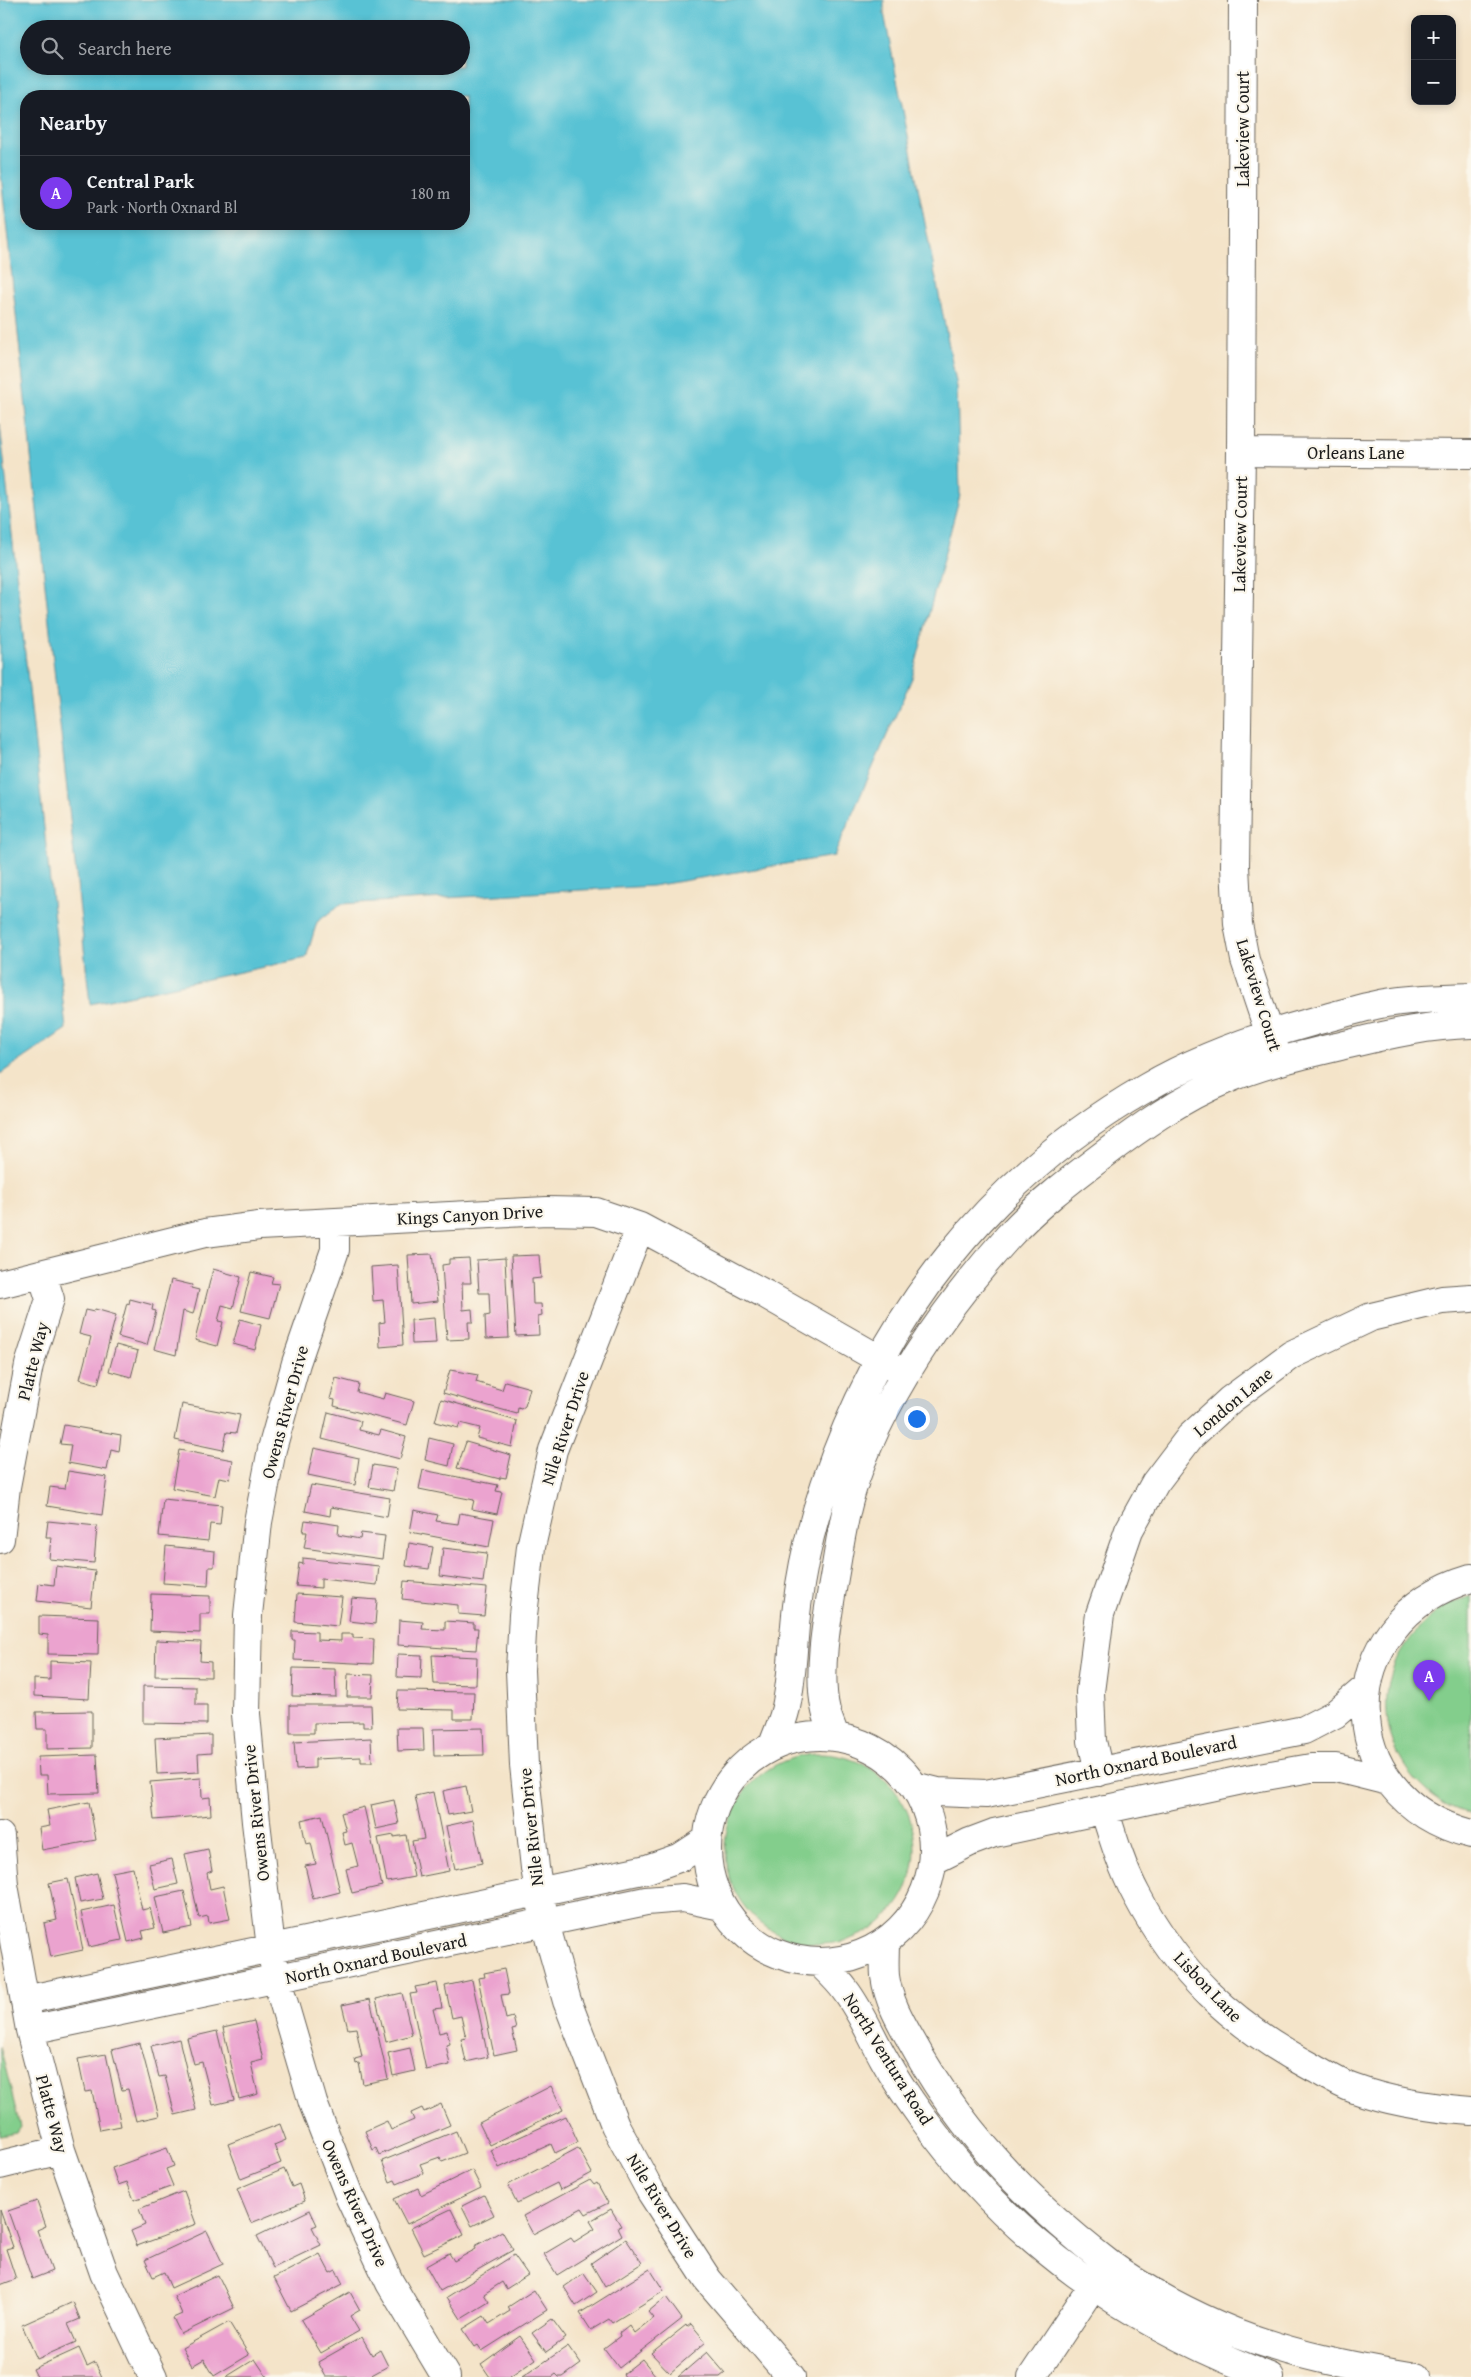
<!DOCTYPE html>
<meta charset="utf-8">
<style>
:root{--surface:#171b24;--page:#20242c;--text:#f1f3f6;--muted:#9ea1a6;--line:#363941;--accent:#7c3aed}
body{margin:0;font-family:"Gentium Book Plus",serif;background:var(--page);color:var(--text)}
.controls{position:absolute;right:15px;top:15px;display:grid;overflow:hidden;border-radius:10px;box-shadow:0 2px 8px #0003}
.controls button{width:45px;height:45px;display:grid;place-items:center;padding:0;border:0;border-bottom:1px solid var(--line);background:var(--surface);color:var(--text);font:25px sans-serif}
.you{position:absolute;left:916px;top:1418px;width:18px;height:18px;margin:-12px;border:4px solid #fff;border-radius:50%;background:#1a73e8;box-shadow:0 0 0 8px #1a73e833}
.badge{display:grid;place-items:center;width:32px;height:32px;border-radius:50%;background:var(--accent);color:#fff;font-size:16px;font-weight:700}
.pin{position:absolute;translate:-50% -41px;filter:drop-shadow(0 1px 2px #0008)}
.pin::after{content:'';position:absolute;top:26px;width:18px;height:15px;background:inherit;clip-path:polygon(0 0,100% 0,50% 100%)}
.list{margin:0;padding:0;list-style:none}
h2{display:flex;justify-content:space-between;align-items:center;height:65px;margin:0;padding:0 20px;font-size:21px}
h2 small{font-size:16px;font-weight:400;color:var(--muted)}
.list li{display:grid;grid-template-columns:32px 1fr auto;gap:15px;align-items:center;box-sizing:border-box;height:75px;padding:0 20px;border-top:1px solid var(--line)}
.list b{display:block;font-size:19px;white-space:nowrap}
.list p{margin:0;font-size:16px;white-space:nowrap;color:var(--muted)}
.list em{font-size:16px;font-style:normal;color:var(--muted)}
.icon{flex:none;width:28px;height:28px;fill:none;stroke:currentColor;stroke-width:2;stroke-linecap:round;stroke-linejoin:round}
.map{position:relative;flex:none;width:1471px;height:2377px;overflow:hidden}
.search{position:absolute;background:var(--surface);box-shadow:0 2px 8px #0003;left:20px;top:20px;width:450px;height:55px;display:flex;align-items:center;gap:12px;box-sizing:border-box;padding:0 18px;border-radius:28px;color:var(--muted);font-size:19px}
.panel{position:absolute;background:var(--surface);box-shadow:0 2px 8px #0003;left:20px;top:90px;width:450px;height:140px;border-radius:20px}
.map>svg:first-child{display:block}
.green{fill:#83ce8c;stroke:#507554}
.water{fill:#58c2d4;stroke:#3a6f78;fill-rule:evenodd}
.building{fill:#eba3cf}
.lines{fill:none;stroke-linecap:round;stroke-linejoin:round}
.minor-casing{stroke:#686259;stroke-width:30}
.minor{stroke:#fff;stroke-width:28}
.labels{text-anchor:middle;stroke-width:4.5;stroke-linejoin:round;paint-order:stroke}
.street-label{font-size:18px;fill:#1c1c1c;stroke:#fbf7ec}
</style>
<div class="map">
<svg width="1471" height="2377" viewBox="0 0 1471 2377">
<rect width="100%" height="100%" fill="#fbf7ec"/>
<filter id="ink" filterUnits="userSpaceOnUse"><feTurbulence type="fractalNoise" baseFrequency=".02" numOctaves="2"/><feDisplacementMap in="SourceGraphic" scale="10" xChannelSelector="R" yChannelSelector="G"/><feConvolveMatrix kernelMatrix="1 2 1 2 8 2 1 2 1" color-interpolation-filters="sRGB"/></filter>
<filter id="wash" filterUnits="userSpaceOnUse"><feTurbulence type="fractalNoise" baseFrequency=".0096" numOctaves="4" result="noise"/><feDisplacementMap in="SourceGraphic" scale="20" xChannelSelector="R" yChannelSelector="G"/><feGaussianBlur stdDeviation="1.12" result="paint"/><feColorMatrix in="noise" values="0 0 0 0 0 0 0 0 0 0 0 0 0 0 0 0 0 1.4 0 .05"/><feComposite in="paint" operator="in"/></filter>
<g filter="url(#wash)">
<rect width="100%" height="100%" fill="#f4e4c9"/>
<path class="green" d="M 1471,1596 L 1471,1814 C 1405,1798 1367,1722 1397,1659 C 1406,1641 1424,1622 1439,1610 C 1447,1603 1461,1600 1471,1596 Z
M725 1849a95 95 0 1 1 190 0a95 95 0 1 1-190 0Z
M 0,2046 L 20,2127 L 16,2133 L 0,2136 Z"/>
<path class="water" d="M 0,0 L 884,0 L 884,13 L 957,387 L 960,495 L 912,678 L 834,856 L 652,886 L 341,904 L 317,922 L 306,958 L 90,1004 L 0,166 ZM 29,29 L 461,29 L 461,66 L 29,66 ZM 26,96 L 464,96 L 464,224 L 26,224 Z
M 0,424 L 66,1029 L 0,1074 Z"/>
<g id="blocks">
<path class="building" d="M 432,1254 L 438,1301 L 411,1304 L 408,1255 Z
M 539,1255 L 541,1278 L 532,1279 L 533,1304 L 541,1304 L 542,1315 L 538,1316 L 539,1335 L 516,1336 L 511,1256 Z
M 469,1258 L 471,1283 L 462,1283 L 463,1310 L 472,1309 L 473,1322 L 468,1322 L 469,1339 L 447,1340 L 442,1265 L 449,1264 L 449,1259 Z
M 505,1258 L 509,1338 L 486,1339 L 485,1316 L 490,1315 L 489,1293 L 479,1293 L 477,1260 Z
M 398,1265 L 403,1345 L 380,1347 L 379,1323 L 385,1322 L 383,1300 L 373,1301 L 371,1267 Z
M 213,1269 L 241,1277 L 233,1308 L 222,1305 L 218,1321 L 223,1322 L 217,1346 L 195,1340 Z
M 251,1272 L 273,1277 L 271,1283 L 279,1284 L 270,1318 L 241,1311 Z
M 171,1280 L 192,1285 L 191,1288 L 199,1290 L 193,1314 L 183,1311 L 176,1355 L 154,1349 Z
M 130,1299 L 153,1305 L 152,1310 L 156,1311 L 147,1345 L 118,1337 L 127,1303 L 129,1304 Z
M 95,1309 L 116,1315 L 98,1384 L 80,1379 L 91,1337 L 79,1334 L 85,1310 L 94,1312 Z
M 434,1318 L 436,1343 L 412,1344 L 411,1320 Z
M 240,1319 L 261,1325 L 255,1350 L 233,1344 Z
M 116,1345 L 138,1351 L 131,1377 L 109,1371 Z
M 450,1370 L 478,1375 L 476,1382 L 502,1390 L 505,1381 L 530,1388 L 525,1406 L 521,1409 L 518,1408 L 517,1414 L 443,1393 Z
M 336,1378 L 359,1384 L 357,1392 L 383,1399 L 385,1393 L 414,1401 L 407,1425 L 334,1406 L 335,1400 L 330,1399 Z
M 441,1399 L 517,1421 L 512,1447 L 477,1438 L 480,1428 L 460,1423 L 458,1428 L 435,1422 Z
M 182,1404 L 240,1415 L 236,1433 L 227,1432 L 223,1450 L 175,1440 Z
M 328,1412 L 361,1421 L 359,1430 L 379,1435 L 381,1430 L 406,1437 L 400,1459 L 322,1439 Z
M 64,1425 L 121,1435 L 119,1452 L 111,1450 L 107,1470 L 68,1463 L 71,1445 L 60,1444 Z
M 429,1438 L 453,1444 L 449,1466 L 425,1460 Z
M 466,1442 L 511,1455 L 506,1478 L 500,1477 L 500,1479 L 457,1468 Z
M 314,1448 L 359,1458 L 355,1485 L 308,1475 Z
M 179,1450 L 233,1460 L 230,1479 L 219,1477 L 215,1496 L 172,1488 Z
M 373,1465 L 397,1469 L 393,1491 L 369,1487 Z
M 423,1470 L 498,1485 L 496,1491 L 502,1492 L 497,1514 L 472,1509 L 474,1500 L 419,1489 Z
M 68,1471 L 107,1477 L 102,1515 L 47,1506 L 50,1487 L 65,1489 Z
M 311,1485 L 390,1498 L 387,1517 L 331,1507 L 330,1516 L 305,1511 Z
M 163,1499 L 222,1505 L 220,1525 L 210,1524 L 208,1541 L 159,1536 Z
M 414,1510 L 438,1515 L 436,1521 L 458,1524 L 460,1513 L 494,1519 L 489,1547 L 410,1532 Z
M 305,1520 L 339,1525 L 338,1535 L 360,1539 L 361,1533 L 385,1536 L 382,1559 L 304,1548 L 307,1532 L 303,1532 Z
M 48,1521 L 97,1526 L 94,1563 L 49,1559 L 51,1537 L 46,1537 Z
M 409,1543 L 433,1547 L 429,1569 L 406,1566 Z
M 166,1546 L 215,1551 L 214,1567 L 209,1567 L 208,1586 L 163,1583 Z
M 443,1548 L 487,1553 L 483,1582 L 440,1576 Z
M 303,1558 L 379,1566 L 377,1585 L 321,1579 L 321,1588 L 296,1586 L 299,1563 L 303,1564 Z
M 56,1566 L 95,1571 L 91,1607 L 37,1601 L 39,1583 L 54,1585 Z
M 404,1581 L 487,1588 L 484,1616 L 458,1614 L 458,1605 L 402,1599 Z
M 151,1594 L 210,1596 L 210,1614 L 200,1614 L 200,1633 L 150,1631 Z
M 297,1594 L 342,1597 L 338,1626 L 295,1622 Z
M 352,1598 L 377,1600 L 375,1624 L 349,1621 Z
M 39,1616 L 99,1618 L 98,1655 L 48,1654 L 48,1635 L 39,1634 Z
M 399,1620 L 423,1622 L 422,1629 L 445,1630 L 445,1621 L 474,1623 L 474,1628 L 478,1628 L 476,1650 L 398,1645 Z
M 292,1631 L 317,1632 L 317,1640 L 341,1641 L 341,1634 L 353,1634 L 353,1638 L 374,1639 L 373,1664 L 294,1660 L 295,1640 L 292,1640 Z
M 156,1640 L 201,1642 L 200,1661 L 211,1662 L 211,1677 L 155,1676 Z
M 398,1654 L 422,1655 L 421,1678 L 397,1677 Z
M 432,1655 L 477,1657 L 476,1685 L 434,1684 Z
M 50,1661 L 91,1663 L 89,1699 L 34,1696 L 34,1679 L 50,1680 Z
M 293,1668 L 335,1669 L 336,1697 L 292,1696 Z
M 348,1674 L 373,1675 L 372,1697 L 347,1697 Z
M 143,1686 L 196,1687 L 196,1705 L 207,1705 L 207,1724 L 143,1723 Z
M 398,1691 L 474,1692 L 473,1719 L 454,1719 L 454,1710 L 397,1709 Z
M 290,1705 L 371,1705 L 372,1727 L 363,1727 L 363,1722 L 314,1723 L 314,1733 L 290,1733 Z
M 92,1711 L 92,1748 L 47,1749 L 47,1729 L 37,1729 L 36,1712 Z
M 397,1728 L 423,1728 L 424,1750 L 398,1751 Z
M 483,1728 L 484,1755 L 434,1756 L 433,1729 Z
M 211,1735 L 211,1753 L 198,1754 L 199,1772 L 157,1774 L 155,1738 Z
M 371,1738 L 372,1762 L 361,1762 L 361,1757 L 315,1759 L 315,1768 L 296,1769 L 294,1742 Z
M 97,1755 L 99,1793 L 48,1794 L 47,1775 L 39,1775 L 38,1757 Z
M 201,1778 L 202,1798 L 210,1797 L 211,1815 L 154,1820 L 150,1782 Z
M 466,1786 L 471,1811 L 448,1815 L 443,1791 Z
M 433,1792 L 449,1871 L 419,1877 L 412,1841 L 424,1839 L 415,1796 Z
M 394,1800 L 399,1824 L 376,1829 L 371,1805 Z
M 89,1802 L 96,1840 L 42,1850 L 39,1828 L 50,1826 L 47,1810 Z
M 364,1807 L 382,1886 L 352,1893 L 346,1869 L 358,1866 L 352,1843 L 345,1845 L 342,1832 L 346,1831 L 341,1813 Z
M 322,1815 L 340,1892 L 313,1899 L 305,1866 L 316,1864 L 311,1843 L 306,1844 L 301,1820 Z
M 473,1820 L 482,1863 L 455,1869 L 446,1826 Z
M 394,1835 L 394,1837 L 406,1835 L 414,1877 L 387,1882 L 378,1838 Z
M 208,1849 L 212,1871 L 207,1873 L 210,1889 L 223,1886 L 230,1919 L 209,1923 L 208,1916 L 199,1918 L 185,1854 Z
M 172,1859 L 178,1884 L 155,1889 L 149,1864 Z
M 133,1868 L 142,1910 L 150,1908 L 155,1928 L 142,1931 L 144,1938 L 128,1942 L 112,1872 Z
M 97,1873 L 103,1899 L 80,1903 L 75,1878 Z
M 68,1879 L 83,1950 L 51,1957 L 44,1923 L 57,1920 L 49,1883 Z
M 184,1891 L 192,1927 L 163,1933 L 155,1897 Z
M 114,1905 L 122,1940 L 89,1947 L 81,1912 Z
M 504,1969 L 509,1994 L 501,1995 L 506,2019 L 513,2017 L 516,2029 L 512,2030 L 517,2050 L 494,2055 L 478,1978 L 485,1977 L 484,1973 Z
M 472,1980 L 488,2057 L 466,2062 L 461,2039 L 466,2038 L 461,2016 L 452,2018 L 445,1986 Z
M 437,1983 L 442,2008 L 433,2009 L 439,2033 L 447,2031 L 450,2044 L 446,2045 L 450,2065 L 426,2070 L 410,1994 L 417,1993 L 415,1987 Z
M 402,1993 L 412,2035 L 386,2042 L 376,1999 Z
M 370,1999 L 388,2079 L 363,2084 L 359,2063 L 356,2064 L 355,2059 L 362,2057 L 356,2028 L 348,2029 L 342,2005 Z
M 254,2021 L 263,2060 L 251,2063 L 258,2094 L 239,2099 L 223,2028 Z
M 217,2031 L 234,2100 L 213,2105 L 202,2062 L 194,2064 L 187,2038 Z
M 179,2039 L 196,2110 L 175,2115 L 165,2076 L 159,2077 L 151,2046 Z
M 140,2043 L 159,2116 L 136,2121 L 128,2089 L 122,2090 L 112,2050 Z
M 410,2048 L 415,2071 L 393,2076 L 388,2053 Z
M 106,2054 L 121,2126 L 100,2130 L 92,2091 L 85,2092 L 78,2059 Z
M 551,2086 L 563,2110 L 490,2145 L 479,2123 Z
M 441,2104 L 450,2125 L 379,2155 L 376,2148 L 373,2150 L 365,2131 L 387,2121 L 391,2130 L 414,2120 L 411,2113 L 422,2108 L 424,2112 Z
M 566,2116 L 578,2142 L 555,2153 L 551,2144 L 499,2168 L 491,2150 Z
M 280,2124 L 286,2140 L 274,2145 L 281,2163 L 241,2179 L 228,2144 Z
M 456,2131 L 465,2153 L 442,2162 L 440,2157 L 420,2164 L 424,2173 L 397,2184 L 395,2180 L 390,2182 L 382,2161 Z
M 167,2148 L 174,2166 L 166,2169 L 173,2186 L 134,2200 L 127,2182 L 118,2185 L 112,2168 Z
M 578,2148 L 592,2173 L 560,2190 L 557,2183 L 517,2203 L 508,2185 Z
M 284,2169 L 292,2187 L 299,2184 L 305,2201 L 251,2223 L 237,2189 Z
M 472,2170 L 481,2188 L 407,2224 L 394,2199 L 418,2188 L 421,2195 Z
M 590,2180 L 594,2185 L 597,2183 L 608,2203 L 586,2214 L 582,2208 L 533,2234 L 523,2216 Z
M 184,2191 L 196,2224 L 137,2246 L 131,2231 L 145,2225 L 139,2209 Z
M 484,2195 L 494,2215 L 472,2226 L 462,2206 Z
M 37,2201 L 46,2226 L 37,2230 L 52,2271 L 32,2279 L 8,2211 Z
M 451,2209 L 464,2235 L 424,2254 L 411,2228 Z
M 611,2209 L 621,2226 L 618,2227 L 622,2235 L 557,2275 L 544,2254 L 571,2238 L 574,2242 L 595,2229 L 590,2221 Z
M 0,2210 L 13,2247 L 6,2249 L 16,2279 L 0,2285 Z
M 310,2210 L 317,2225 L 312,2227 L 321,2245 L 273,2268 L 257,2236 Z
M 207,2231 L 223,2264 L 171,2288 L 164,2272 L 153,2277 L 145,2260 Z
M 502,2231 L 513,2250 L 440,2291 L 426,2266 L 449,2253 L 454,2261 L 476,2249 L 475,2246 Z
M 626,2239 L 642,2263 L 605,2287 L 591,2263 Z
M 320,2254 L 330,2273 L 336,2270 L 343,2284 L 291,2311 L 274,2278 Z
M 514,2255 L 528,2275 L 506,2289 L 502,2282 L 484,2294 L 489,2302 L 461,2319 L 447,2297 Z
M 650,2269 L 664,2291 L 612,2323 L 609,2319 L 591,2330 L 580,2313 Z
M 584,2273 L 597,2292 L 576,2306 L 564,2287 Z
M 218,2275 L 234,2308 L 181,2334 L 173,2318 L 182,2314 L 174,2296 Z
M 534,2290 L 547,2310 L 482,2351 L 478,2345 L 475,2347 L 463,2329 L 484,2316 L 489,2324 L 510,2311 L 508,2307 Z
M 350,2292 L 360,2310 L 350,2316 L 359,2331 L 321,2353 L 301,2320 Z
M 666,2297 L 682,2319 L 619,2368 L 604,2348 L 620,2336 L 619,2333 L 629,2325 L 634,2333 L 653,2318 L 648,2312 Z
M 73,2302 L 80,2319 L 68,2324 L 76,2342 L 37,2359 L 22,2325 Z
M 552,2319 L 566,2338 L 546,2352 L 532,2333 Z
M 229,2322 L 249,2355 L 214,2376 L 204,2359 L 192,2366 L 182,2348 Z
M 691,2324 L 706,2342 L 670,2373 L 651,2353 L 686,2325 L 687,2327 Z
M 520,2336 L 536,2359 L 510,2377 L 490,2377 L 481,2364 Z
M 362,2337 L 372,2355 L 380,2350 L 388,2366 L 368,2377 L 326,2377 L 318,2362 Z
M 568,2346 L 581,2364 L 563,2377 L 559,2377 L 556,2374 L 552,2377 L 522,2377 Z
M 79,2348 L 87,2366 L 95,2362 L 102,2377 L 37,2377 L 33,2369 Z
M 707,2352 L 725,2373 L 720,2377 L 678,2377 Z
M 255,2359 L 267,2377 L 226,2377 Z
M 642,2359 L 656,2376 L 625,2377 L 623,2374 Z"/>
</g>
</g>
<g filter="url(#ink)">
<use href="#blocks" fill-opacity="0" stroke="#686259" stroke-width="1"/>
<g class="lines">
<g class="minor-casing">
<path id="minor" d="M 1243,0 L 1241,452 L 1235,866 L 1238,924 L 1245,960 L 1275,1050
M 1241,452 L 1471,454
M 335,1223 L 335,1250 L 296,1363 L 272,1449 L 258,1522 L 248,1615 L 246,1714 L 256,1822 L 271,1948 L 277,1980 L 313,2103 L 350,2198 L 390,2283 L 446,2377
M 640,1227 L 553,1450 L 531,1547 L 523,1615 L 520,1670 L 524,1765 L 535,1868 L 545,1923 L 567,2001 L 615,2125 L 651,2192 L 708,2280 L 791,2377
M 0,1284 L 205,1233 L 259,1226 L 547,1211 L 596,1212 L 640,1227 L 765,1294 L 893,1367
M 0,1539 L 6,1487 L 29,1365 L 50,1299 L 42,1274
M 1471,1578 C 1331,1619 1330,1798 1471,1834
M 835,1736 C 832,1728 828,1719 826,1711 C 816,1670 829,1608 836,1566 C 840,1542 844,1516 851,1493 C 876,1405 947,1304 1008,1237 C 1035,1207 1069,1181 1102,1156 C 1139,1128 1181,1098 1225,1080 C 1265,1063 1307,1054 1349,1044 C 1389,1034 1430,1025 1471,1024
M707 1849a113 113 0 1 1 226 0a113 113 0 1 1-226 0Z
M 773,1745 C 778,1731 785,1717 787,1702 C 793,1671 793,1638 797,1606 C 802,1566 812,1523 825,1485 C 882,1316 991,1177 1146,1088 C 1199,1057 1256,1037 1315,1021 C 1338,1015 1362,1007 1386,1003 C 1414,998 1443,998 1471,997
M 1099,1772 L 1092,1741 L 1090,1692 L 1100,1614 L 1129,1530 L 1155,1483 L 1190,1437 L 1230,1400 L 1291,1355 L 1371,1317 L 1442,1300 L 1471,1298
M 914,1786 L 938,1792 L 986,1794 L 1304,1730 L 1335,1714 L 1366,1688
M 1104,1809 C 1113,1838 1122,1868 1136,1894 C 1178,1974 1233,2025 1312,2067 C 1325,2074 1338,2083 1352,2088 C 1390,2102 1431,2108 1471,2111
M 0,1836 L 4,1885 L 30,2030 L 61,2150 L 104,2273 L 153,2377
M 934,1860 L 970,1842 L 994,1833 L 1242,1780 L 1311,1768 L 1336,1768 L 1388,1781
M 885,1942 C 885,1953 884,1964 885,1976 C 888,2000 900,2021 912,2042 C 959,2129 1030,2203 1108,2263 C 1144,2290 1192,2315 1234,2332 C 1293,2355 1354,2367 1416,2377
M 819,1962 C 828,1971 838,1980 845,1990 C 861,2011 871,2036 884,2059 C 895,2079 908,2098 921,2116 C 1013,2243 1126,2322 1270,2377
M 25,2000 L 647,1869 L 681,1857 L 707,1840
M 30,2030 L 646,1901 L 683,1898 L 722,1906
M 0,2165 L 61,2150
M 1032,2377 L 1102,2272"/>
</g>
<use href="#minor" class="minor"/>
</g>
</g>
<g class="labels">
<g class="street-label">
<text transform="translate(1243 129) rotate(-90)" y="6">Lakeview Court</text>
<text x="1356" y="459">Orleans Lane</text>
<text transform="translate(1240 534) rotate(-89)" y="6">Lakeview Court</text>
<text transform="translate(1259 995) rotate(73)" y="6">Lakeview Court</text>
<text transform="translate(470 1215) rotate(-3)" y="6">Kings Canyon Drive</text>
<text transform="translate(33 1361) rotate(-76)" y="6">Platte Way</text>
<text transform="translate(1233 1402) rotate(-40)" y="6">London Lane</text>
<text transform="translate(285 1412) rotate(-75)" y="6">Owens River Drive</text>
<text transform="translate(565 1428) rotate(-72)" y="6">Nile River Drive</text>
<text transform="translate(1146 1761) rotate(-12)" y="6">North Oxnard Boulevard</text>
<text transform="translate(256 1813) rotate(-96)" y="6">Owens River Drive</text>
<text transform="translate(531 1827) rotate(-96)" y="6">Nile River Drive</text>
<text transform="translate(376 1959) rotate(-12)" y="6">North Oxnard Boulevard</text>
<text transform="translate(1208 1987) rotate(46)" y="6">Lisbon Lane</text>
<text transform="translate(888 2059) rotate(58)" y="6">North Ventura Road</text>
<text transform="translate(52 2114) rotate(75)" y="6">Platte Way</text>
<text transform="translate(355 2203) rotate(66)" y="6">Owens River Drive</text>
<text transform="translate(662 2206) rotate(59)" y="6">Nile River Drive</text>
</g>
</g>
</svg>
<div class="controls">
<button>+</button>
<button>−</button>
</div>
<div class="you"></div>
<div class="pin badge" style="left:1429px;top:1701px">A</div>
<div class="search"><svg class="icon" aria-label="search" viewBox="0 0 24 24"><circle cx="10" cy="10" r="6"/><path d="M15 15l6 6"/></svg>Search here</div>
<section class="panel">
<h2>Nearby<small></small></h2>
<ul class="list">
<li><span class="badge">A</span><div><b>Central Park</b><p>Park · North Oxnard Bl</p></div><em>180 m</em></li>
</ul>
</section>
</div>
